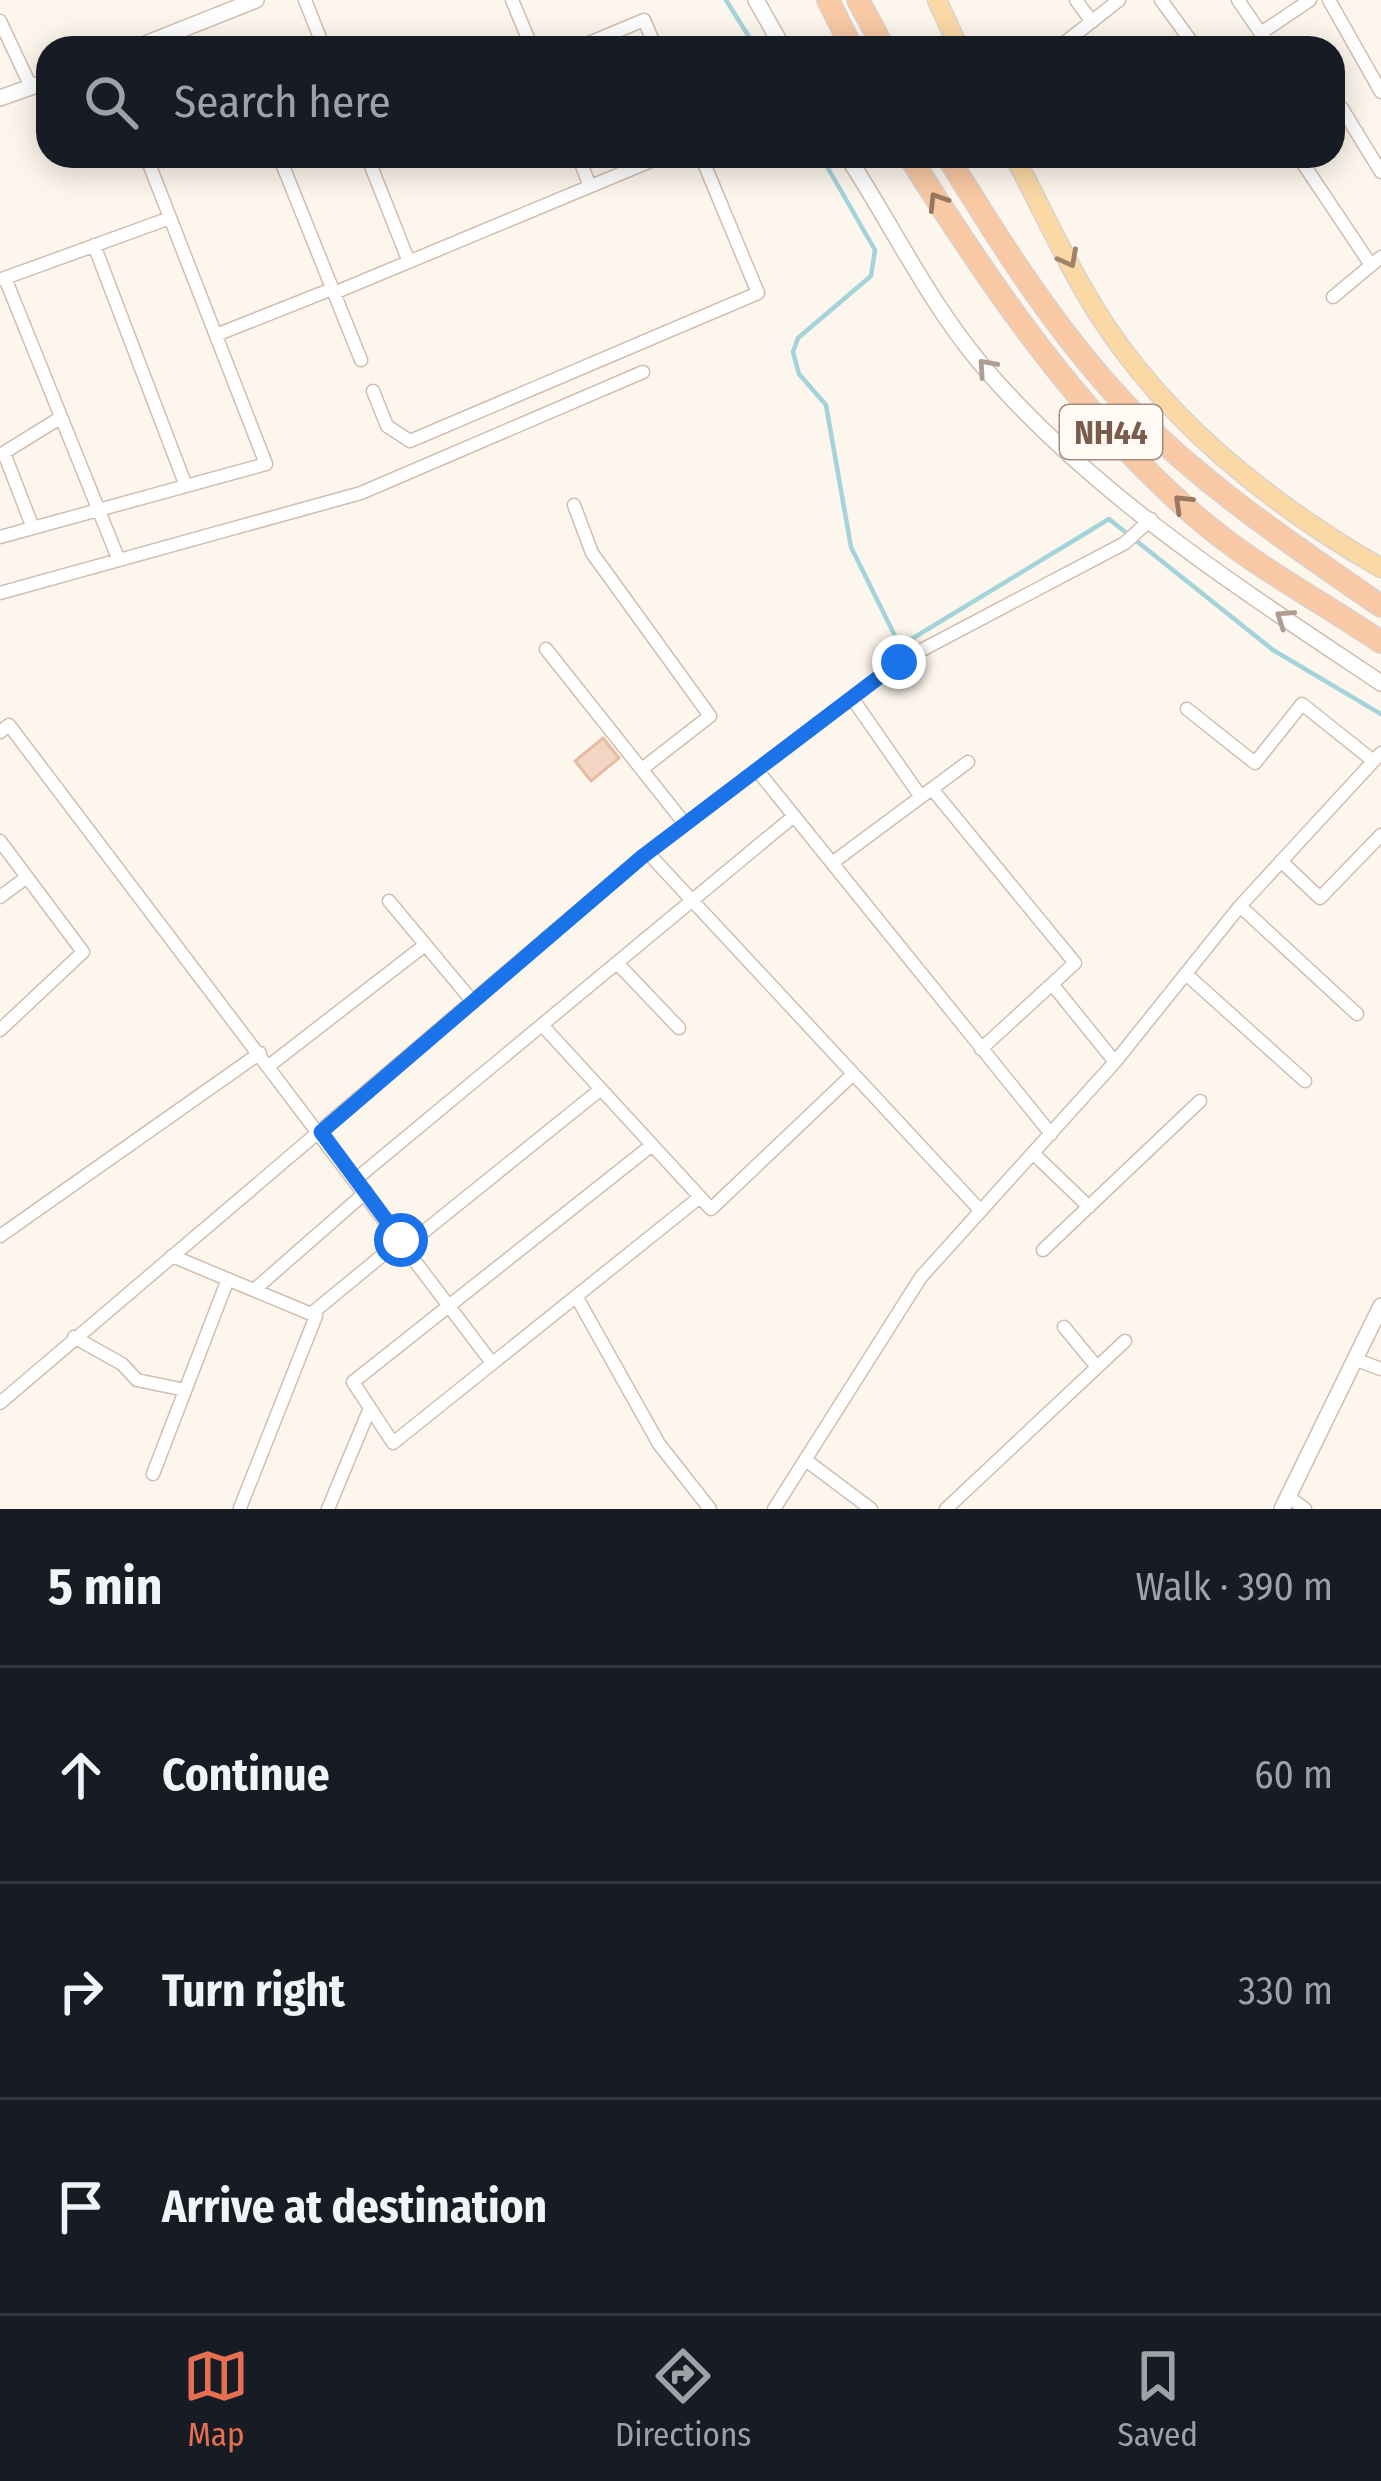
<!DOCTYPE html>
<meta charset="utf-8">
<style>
:root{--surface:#171b24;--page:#242831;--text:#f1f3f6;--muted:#9ea1a6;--line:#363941;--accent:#e76f51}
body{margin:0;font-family:"Fira Sans Condensed",sans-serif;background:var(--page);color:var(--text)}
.stop{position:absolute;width:36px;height:36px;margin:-27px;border:9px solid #1a73e8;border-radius:50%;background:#fff}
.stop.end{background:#1a73e8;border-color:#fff;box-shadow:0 3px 12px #0008}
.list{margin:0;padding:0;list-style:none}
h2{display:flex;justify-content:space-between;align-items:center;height:156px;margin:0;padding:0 48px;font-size:51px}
h2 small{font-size:39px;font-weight:400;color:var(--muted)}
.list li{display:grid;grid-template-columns:78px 1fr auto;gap:36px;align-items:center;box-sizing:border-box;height:216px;padding:0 48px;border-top:3px solid var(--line)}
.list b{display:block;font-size:45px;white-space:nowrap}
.list em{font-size:39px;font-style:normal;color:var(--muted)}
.icon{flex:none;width:66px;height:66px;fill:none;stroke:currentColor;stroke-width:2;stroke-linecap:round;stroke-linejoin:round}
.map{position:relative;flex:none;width:1381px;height:1509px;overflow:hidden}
.search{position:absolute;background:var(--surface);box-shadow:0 6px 30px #0003;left:36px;right:36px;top:36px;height:132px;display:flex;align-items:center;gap:30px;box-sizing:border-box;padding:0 42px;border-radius:36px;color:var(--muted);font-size:45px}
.sheet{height:804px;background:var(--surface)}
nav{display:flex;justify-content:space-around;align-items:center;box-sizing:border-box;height:168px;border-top:3px solid var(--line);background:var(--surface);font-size:33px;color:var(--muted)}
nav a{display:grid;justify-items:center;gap:6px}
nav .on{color:var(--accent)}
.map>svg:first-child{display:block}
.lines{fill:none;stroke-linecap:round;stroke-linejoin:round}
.stream{stroke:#a5d3da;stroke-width:4.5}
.building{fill:#f3d5c3;stroke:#e6bba3;stroke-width:3}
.minor-casing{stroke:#d1beb0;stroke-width:15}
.tertiary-casing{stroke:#d1beb0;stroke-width:18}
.primary-casing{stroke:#dad1cd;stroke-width:21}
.trunk-casing{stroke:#dad1cd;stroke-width:24}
.minor{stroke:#fff;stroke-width:12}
.tertiary{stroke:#fff;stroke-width:15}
.primary{stroke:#fbd9a5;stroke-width:18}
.trunk{stroke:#f9c8a4;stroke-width:21}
.oneway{stroke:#9a7763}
.oneway2{stroke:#a18267}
.oneway3{stroke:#af9d94}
.route{stroke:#1a73e8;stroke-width:15}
.labels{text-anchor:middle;stroke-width:9;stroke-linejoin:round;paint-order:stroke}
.shield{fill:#fffaf3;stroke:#a28b7f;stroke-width:3}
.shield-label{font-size:33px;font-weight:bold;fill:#7a5c4d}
</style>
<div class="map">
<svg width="1381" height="1509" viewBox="0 0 1381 1509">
<rect width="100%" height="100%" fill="#fdf6ec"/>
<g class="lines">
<path class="stream" d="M 726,0 L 756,48
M 821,156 L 875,250 L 871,276 L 798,338 L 793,352 L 799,374 L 826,405 L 851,547 L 900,646 L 1109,519 L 1273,650 L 1381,714"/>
</g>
<path class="building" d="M 603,738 L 619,758 L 591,781 L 575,761 Z"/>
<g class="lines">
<g class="minor-casing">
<path id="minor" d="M 305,0 L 324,48
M 512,0 L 532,48
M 1076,0 L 1092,22
M 1161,0 L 1196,48
M 1238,0 L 1271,48
M 1329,0 L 1381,92
M 0,21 L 31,87
M 1261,33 L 1310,0
M 577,48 L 644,20 L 656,48
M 1058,48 L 1119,0
M 1333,112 L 1341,107 L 1381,172
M 279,156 L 361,360
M 367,156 L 409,262
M 578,156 L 590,186
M 1298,156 L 1371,265
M 94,245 L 186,486
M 5,278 L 118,558
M 2,279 L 170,218
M 334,293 L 663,156
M 1333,297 L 1381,257
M 216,335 L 332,289
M 373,391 L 387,426 L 410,441 L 758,293 L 701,156
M 4,453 L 33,528
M 0,455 L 60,418
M 574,505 L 592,553 L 710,716 L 642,769
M 0,537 L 266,464 L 146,156
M 0,593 L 361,493 L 643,372
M 546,649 L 685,824
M 852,698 L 921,797
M 1187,709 L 1255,763 L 1302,704 L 1371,759
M 0,732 L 9,725 L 492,1363
M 757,770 L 1051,1134
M 932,789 L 1075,963 L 981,1049
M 0,841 L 83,952 L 0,1030
M 648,853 L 979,1209
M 1281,861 L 1320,898 L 1381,835
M 832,863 L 968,762
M 0,897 L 27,877
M 389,901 L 473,1002
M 1240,906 L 1357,1014
M 617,963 L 679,1028
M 1186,974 L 1305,1081
M 1052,984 L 1115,1062
M 542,1025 L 711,1209 L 851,1076
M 270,1065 L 425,945
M 652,1145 L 353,1382 L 393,1443 L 700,1197
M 1033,1153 L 1089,1207
M 356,1179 L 794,816
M 0,1236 L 260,1053
M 406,1246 L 601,1089
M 1043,1250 L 1200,1101
M 172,1256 L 316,1316 L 240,1508
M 254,1290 L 366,1192
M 576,1296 L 659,1444 L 710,1509
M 311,1314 L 401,1240
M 1064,1327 L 1097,1367
M 74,1337 L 122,1364 L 137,1380 L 185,1390
M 1354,1359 L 1381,1369
M 0,1403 L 642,857 L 899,662 L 1125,543 L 1151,519
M 807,1461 L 871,1509
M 153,1474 L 228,1279
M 1289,1497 L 1305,1509
M 328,1509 L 370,1408
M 774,1509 L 921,1277 L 1115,1062 L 1240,906 L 1381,753
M 946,1509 L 1125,1341"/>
</g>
<g class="tertiary-casing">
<path id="tertiary" d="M 756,0 L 783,48
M 135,48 L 256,0
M 0,98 L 48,81
M 847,156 C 892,225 928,301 981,364 C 1090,493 1242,590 1381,683
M 1282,1509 L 1381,1306"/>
</g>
<g class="primary-casing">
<path id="primary" d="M 937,0 L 959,48
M 1014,156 C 1044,212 1071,274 1106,326 C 1175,429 1275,507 1381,568"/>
</g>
<g class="trunk-casing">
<path id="trunk" d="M 828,0 L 852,48
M 858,0 L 884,48
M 909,156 C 991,286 1076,411 1192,513 C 1248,563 1319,600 1381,642
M 947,156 C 997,237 1046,316 1110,388 C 1186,474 1287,541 1381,606"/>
</g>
<use href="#minor" class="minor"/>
<use href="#tertiary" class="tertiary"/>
<use href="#primary" class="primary"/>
<use href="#trunk" class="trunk"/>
</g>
<defs><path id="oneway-chevron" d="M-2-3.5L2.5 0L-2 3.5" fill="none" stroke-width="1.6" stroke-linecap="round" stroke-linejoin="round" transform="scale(3)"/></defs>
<g class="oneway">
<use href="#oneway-chevron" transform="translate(937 201) rotate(-122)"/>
<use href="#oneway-chevron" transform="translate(1182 503) rotate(-136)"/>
</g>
<use class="oneway2" href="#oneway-chevron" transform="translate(1069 259) rotate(62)"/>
<g class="oneway3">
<use href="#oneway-chevron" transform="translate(986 367) rotate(-132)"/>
<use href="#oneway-chevron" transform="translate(1284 618) rotate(-146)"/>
</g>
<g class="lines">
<path class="route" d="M 401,1240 L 321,1132 L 642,857 L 899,662"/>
</g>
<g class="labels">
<rect class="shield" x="1060" y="405" width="102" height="54" rx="9"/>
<g class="shield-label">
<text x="1111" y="444">NH44</text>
</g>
</g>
</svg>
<div class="stop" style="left:401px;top:1240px"></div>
<div class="stop end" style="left:899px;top:662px"></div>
<div class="search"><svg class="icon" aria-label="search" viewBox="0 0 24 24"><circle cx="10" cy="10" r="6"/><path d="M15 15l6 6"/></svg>Search here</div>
</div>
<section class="sheet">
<h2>5 min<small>Walk · 390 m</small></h2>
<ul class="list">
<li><svg class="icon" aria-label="ahead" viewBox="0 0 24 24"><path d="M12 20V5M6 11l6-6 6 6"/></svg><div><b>Continue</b></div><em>60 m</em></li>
<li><svg class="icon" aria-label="right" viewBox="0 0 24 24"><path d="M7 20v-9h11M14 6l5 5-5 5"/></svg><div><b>Turn right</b></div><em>330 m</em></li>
<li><svg class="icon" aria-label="arrive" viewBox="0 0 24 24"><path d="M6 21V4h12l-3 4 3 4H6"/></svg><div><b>Arrive at destination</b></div></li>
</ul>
</section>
<nav>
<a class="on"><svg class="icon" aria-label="map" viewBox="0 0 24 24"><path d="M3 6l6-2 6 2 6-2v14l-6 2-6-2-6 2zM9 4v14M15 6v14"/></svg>Map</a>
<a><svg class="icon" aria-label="directions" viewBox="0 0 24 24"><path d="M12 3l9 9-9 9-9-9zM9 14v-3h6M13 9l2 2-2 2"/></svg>Directions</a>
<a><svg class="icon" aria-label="saved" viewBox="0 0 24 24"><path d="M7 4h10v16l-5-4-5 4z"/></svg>Saved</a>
</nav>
